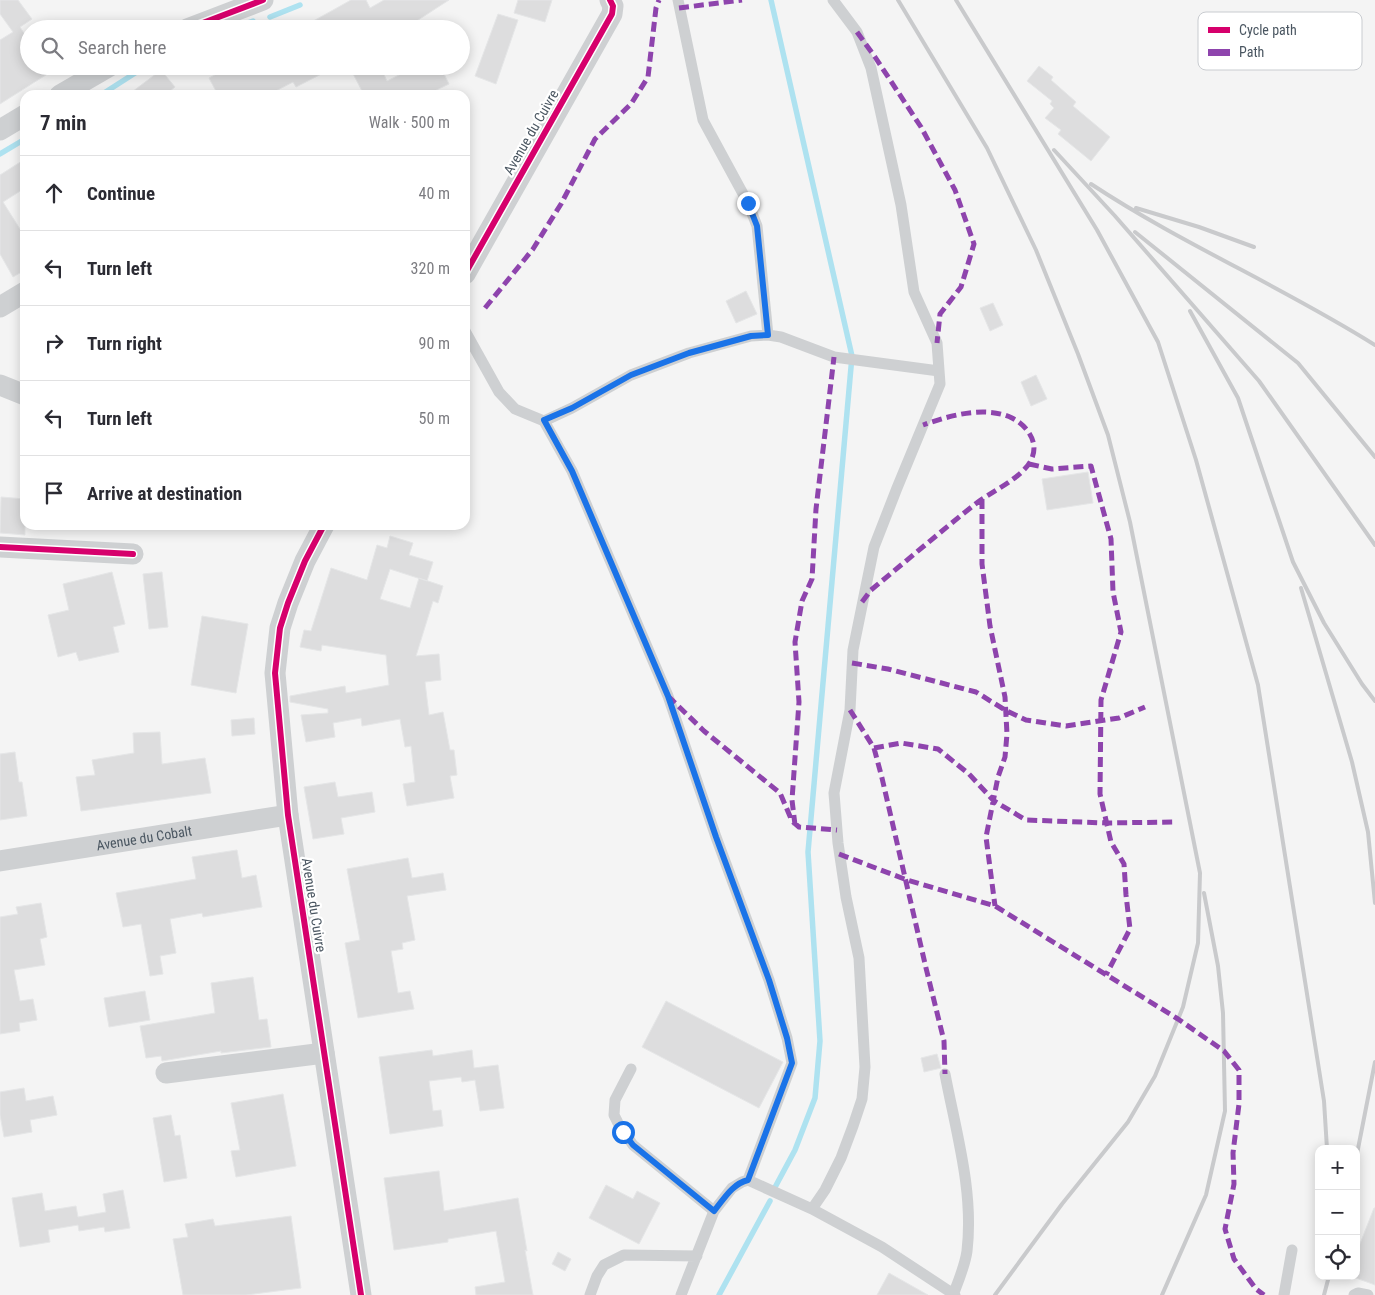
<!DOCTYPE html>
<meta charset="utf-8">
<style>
:root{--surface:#fff;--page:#f7f7f7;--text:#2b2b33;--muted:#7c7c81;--line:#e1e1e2}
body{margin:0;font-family:"Roboto Condensed",sans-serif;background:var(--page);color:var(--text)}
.controls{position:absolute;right:15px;bottom:15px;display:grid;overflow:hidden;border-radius:10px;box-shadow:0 2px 12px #0003}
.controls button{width:45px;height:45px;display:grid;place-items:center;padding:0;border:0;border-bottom:1px solid var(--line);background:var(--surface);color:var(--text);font:25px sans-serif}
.stop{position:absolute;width:15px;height:15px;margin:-11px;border:4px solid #1a73e8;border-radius:50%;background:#fff}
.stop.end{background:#1a73e8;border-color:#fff;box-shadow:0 1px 5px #0008}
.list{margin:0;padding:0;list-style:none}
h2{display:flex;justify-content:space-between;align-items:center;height:65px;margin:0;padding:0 20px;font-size:21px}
h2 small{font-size:16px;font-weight:400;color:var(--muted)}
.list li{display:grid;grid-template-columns:32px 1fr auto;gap:15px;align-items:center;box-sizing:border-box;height:75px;padding:0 20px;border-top:1px solid var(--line)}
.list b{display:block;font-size:19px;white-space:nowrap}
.list em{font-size:16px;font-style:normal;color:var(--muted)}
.icon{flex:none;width:28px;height:28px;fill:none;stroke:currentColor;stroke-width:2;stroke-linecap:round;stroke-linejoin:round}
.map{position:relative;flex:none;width:1375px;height:1295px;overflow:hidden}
.search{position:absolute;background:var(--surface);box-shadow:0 2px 12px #0003;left:20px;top:20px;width:450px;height:55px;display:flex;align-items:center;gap:12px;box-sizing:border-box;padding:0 18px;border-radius:28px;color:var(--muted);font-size:19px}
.panel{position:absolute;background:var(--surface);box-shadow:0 2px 12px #0003;left:20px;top:90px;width:450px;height:440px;border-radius:15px}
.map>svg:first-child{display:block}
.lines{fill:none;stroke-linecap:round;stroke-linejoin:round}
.stream{stroke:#aee2f0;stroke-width:5.5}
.building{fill:#ddddde;stroke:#e5e6e7}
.service{stroke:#ced0d2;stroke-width:11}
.minor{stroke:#ced0d2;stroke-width:21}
.rail{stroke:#c9cacc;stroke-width:4}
.quiet{stroke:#8e44ad;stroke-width:5;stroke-dasharray:10 5;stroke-linecap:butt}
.cycleway-casing{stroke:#fff;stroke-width:9}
.cycleway{stroke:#d6006c;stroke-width:6}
.route{stroke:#1a73e8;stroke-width:6}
.labels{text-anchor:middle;stroke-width:4.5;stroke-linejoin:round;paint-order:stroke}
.street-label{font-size:14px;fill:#4a5661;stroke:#fff}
.key{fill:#fff;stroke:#c9ccd0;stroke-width:1}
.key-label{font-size:14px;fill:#4a5661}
</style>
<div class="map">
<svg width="1375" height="1295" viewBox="0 0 1375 1295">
<rect width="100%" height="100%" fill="#f4f4f4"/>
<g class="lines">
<path class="stream" d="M 771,0 L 852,356 L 808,852 L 820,1041 L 815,1098 L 795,1150 L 773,1191
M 270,17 L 300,5
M 242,25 L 253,21
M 236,29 L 237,28
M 104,93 L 146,66
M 0,154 L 25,139
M 719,1295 L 770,1201"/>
</g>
<path class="building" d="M 0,0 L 18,0 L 32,19 L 20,27 L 29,41 L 29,66 L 60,66 L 0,104 L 0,40 L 13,32 L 0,14 Z
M 351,0 L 366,0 L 370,8 L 384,0 L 449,0 L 412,24 L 415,29 L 299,29 Z
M 518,0 L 552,0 L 545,22 L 514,13 Z
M 498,14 L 518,20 L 496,84 L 475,76 Z
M 231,66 L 337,66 L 296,87 L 293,82 L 268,95 L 218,95 L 209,78 Z
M 349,66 L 380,66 L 387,81 L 417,66 L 440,66 L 449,84 L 426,95 L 360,95 L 363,93 Z
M 1039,66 L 1053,77 L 1051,80 L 1076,102 L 1073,106 L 1110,137 L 1091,161 L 1058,134 L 1061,130 L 1045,118 L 1054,108 L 1050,104 L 1052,101 L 1027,81 Z
M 161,70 L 175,87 L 165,95 L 128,95 Z
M 25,159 L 25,188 L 3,202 L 25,237 L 25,270 L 13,277 L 0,254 L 0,175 Z
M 746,291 L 757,314 L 736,323 L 726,301 Z
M 993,303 L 1003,325 L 990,331 L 980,308 Z
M 1036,375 L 1047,399 L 1031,406 L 1021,382 Z
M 1088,472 L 1093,503 L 1047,510 L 1042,479 Z
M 1,497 L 25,499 L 25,535 L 0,533 Z
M 390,536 L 413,543 L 409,555 L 433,562 L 427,581 L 390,569 L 380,599 L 410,608 L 419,578 L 443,586 L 438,603 L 433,601 L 416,656 L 439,654 L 441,680 L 425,682 L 429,715 L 443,712 L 450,750 L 454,750 L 457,775 L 450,776 L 454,798 L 407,806 L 403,784 L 415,782 L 411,746 L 405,747 L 400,719 L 362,726 L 361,718 L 333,723 L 335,737 L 306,742 L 301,715 L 328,713 L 328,709 L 290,702 L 290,696 L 345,686 L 346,693 L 389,685 L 386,655 L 322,645 L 321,651 L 300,647 L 304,630 L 311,631 L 331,568 L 367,580 L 377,545 L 387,548 Z
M 112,572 L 125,624 L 113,627 L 119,652 L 79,661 L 76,652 L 58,657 L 48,615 L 69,610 L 63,584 Z
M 162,572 L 168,627 L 149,629 L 143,574 Z
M 202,616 L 248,624 L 236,693 L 191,685 Z
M 254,718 L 255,734 L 232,736 L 231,720 Z
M 160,732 L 162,764 L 205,758 L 211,793 L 81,811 L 76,777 L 95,775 L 92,760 L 134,753 L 133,733 Z
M 15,752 L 19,782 L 22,782 L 27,816 L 0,820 L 0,754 Z
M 335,782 L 338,797 L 372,792 L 375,812 L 341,818 L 344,834 L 313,839 L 304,787 Z
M 237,850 L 242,878 L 256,875 L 262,907 L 203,917 L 202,913 L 170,919 L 176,953 L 160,956 L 163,974 L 150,976 L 141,924 L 123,927 L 116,893 L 196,879 L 192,857 Z
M 408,858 L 412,878 L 443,873 L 446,890 L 407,896 L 415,940 L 402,943 L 403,949 L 391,951 L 398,993 L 410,991 L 414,1009 L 358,1018 L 345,943 L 360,940 L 347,869 Z
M 41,903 L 47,937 L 40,939 L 45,965 L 14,970 L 20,1001 L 33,999 L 37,1020 L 19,1023 L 20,1031 L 0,1034 L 0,917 L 18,914 L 16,907 Z
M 253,977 L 259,1020 L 267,1019 L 271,1047 L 221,1053 L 221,1051 L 162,1061 L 161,1056 L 146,1058 L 140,1026 L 215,1013 L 211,983 Z
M 145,991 L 150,1020 L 109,1027 L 104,998 Z
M 666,1001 L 783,1062 L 759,1108 L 642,1047 Z
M 432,1050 L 433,1056 L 472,1050 L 474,1068 L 498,1065 L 504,1108 L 480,1111 L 475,1080 L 462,1082 L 461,1077 L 429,1081 L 433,1111 L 441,1110 L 443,1126 L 390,1134 L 379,1057 Z
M 937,1054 L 941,1068 L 924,1072 L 921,1058 Z
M 24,1088 L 26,1101 L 53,1096 L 57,1115 L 30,1120 L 32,1132 L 4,1137 L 0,1115 L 0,1092 Z
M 283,1094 L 296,1166 L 236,1177 L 231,1151 L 240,1150 L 231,1103 Z
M 171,1115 L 175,1136 L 180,1135 L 187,1178 L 164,1182 L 153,1118 Z
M 439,1171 L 444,1211 L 518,1198 L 527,1251 L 525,1250 L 533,1295 L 476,1295 L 475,1287 L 505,1282 L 496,1231 L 448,1239 L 448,1242 L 394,1250 L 384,1178 Z
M 606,1185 L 633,1199 L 637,1191 L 660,1203 L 639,1244 L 589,1218 Z
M 123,1190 L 130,1228 L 105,1232 L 104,1227 L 79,1231 L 78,1225 L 48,1230 L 50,1242 L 20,1247 L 12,1198 L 42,1193 L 45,1211 L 76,1206 L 78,1217 L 106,1212 L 103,1194 Z
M 1374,1208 L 1375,1208 L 1375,1285 L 1356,1278 L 1356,1254 Z
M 291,1216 L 301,1288 L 246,1295 L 183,1295 L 173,1239 L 188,1237 L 185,1224 L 213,1219 L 215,1226 Z
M 558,1252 L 571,1259 L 565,1271 L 552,1264 Z
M 889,1273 L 928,1295 L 877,1295 Z"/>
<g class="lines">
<path class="service" d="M 678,0 L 703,120 L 748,203 L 757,226 L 768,335
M 465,331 L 499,392 L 515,409 L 544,421 L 572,471 L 668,696 L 716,837 L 769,980 L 787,1038 L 792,1063 L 748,1180
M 544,421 L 572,408 L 631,375 L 689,353 L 751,336 L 768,335 L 781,337 L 834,357 L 939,371
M 631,1069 L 615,1100 L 614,1115 L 618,1123 L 633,1145 L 714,1211
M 945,1074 C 956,1132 974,1192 967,1251 C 965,1266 958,1282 953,1295
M 812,1209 L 825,1190 L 841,1158 L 853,1126 L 862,1099 L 865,1067 L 859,958 L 846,897 L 838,843 L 834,793 L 850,710 L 853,650 L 874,547 L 897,488 L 940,384 L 937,343 L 914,292 L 901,205 L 871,68 L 857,32 L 833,0
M 590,1295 L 597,1276 L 604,1265 L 624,1255 L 697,1256
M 681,1295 L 714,1211 L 732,1188 L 742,1182 L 748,1180 L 812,1209 L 882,1247 L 955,1295
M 1284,1295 L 1292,1250
M 1354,1295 L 1358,1293 L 1368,1295"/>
<g class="minor">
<path d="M 187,29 L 263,0"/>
<path d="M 60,95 L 110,66"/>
<path d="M 0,130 L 25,115"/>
<path d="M 465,274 L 612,14 L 613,6 L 610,0"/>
<path d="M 0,307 L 25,292"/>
<path d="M 0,385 L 25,395"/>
<path d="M 324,525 L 305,561 L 288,603 L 280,628 L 275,673 L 288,815 L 361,1295"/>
<path d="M 0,547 L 133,554"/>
<path id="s1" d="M 0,861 L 288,815"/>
<path d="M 166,1073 L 324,1053"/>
</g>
<path class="rail" d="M 898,0 L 987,148 L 1036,250 L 1078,354 L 1108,435 L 1130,522 L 1200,873 L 1198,943 L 1183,1007 L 1155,1076 L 1128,1122 L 1062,1204 L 995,1295
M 956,0 L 1097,230 L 1158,342 L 1196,460 L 1258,685 L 1324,1101 L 1327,1149
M 1054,150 L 1115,216 L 1259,381 L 1375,545
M 1091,184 C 1182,244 1283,287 1375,345
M 1136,208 L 1199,227 L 1254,247
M 1135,232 L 1298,363 L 1375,457
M 1190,311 L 1238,398 L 1293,562 L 1324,623 L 1362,684 L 1375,701
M 1301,588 L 1352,762 L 1368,832 L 1375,903
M 1356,1159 L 1375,1062
M 1162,1295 L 1206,1195 L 1225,1111 L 1223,1013 L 1218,966 L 1204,893
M 1324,1295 L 1329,1276"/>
<path class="quiet" d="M 679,8 L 742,0
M 857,32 L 875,57 L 921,127 L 955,190 L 974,244 L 961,287 L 940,314 L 937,343
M 485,308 L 533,249 L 561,204 L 595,139 L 631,104 L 648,77 L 656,8 L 659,0
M 1029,464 L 1052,469 L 1091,466 L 1111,539 L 1113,592 L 1121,632 L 1101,700 L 1100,794 L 1111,842 L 1124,864 L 1126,895 L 1130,929 L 1106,975
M 982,499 L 982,564 L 990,626 L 1005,697 L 1007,734 L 1005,757 L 998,777 L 986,837 L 995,906
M 862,602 L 871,590 C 905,562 939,533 974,505 C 990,492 1025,477 1032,458 C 1039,441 1026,425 1012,418 C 985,405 948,416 923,425
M 852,663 L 888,669 L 976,692 L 1005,710 L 1026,720 L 1066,726 L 1119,718 L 1145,707
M 668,696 L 704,731 L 780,793 L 792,821 L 799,827 L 837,830
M 850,710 L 874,748 L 882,778 L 926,968 L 944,1041 L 945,1074
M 874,748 L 901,743 L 938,749 L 969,774 L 994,801 L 1026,820 L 1107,823 L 1173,822
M 795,825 L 792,800 L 799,702 L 795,642 L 802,601 L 812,579 L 816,509 L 834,357
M 839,854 L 907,880 L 995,906 L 1178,1019 L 1224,1051 L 1239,1070 L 1239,1104 L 1233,1153 L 1234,1184 L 1225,1229 L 1234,1259 L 1256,1289 L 1264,1295"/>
<g class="cycleway-casing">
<path id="cycleway" d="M 187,29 L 263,0
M 465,274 L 612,14 L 613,6 L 610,0
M 324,525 L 305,561 L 288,603 L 280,628 L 275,673 L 288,815 L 361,1295
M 0,547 L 133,554"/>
</g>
<use href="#cycleway" class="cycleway"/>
</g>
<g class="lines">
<path class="route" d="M 623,1132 L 633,1145 L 714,1211 C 724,1199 732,1184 748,1180 L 792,1063 L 787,1038 L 769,980 L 716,837 L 668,696 L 572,471 L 544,420 L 572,408 L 631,375 L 689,353 L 751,336 L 768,335 L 757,226 L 748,203"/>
</g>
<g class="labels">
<g class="street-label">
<text transform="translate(531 132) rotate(-60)" y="5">Avenue du Cuivre</text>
<text dy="5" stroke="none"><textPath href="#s1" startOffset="146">Avenue du Cobalt</textPath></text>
<text transform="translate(314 905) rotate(81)" y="5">Avenue du Cuivre</text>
</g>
</g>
<rect x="1198" y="12" width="164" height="58" rx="8" class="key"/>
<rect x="1208" y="27" width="22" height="6" fill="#d6006c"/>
<rect x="1208" y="49" width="22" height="7" fill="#8e44ad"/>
<g class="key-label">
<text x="1239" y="35">Cycle path</text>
<text x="1239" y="57">Path</text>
</g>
</svg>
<div class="controls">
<button>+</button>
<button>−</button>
<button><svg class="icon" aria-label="locate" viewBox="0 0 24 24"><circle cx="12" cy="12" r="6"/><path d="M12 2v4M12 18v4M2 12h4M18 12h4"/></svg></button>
</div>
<div class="stop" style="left:623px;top:1132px"></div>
<div class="stop end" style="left:748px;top:203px"></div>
<div class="search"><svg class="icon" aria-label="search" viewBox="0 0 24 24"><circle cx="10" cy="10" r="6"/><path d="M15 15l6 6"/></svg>Search here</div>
<section class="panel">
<h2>7 min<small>Walk · 500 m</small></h2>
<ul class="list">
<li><svg class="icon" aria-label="ahead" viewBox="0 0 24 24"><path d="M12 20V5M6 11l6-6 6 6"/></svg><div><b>Continue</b></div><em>40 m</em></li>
<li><svg class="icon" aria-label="left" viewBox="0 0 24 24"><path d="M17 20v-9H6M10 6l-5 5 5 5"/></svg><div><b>Turn left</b></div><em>320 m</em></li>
<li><svg class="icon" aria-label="right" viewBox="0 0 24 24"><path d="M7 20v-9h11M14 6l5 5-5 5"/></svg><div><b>Turn right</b></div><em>90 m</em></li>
<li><svg class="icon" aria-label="left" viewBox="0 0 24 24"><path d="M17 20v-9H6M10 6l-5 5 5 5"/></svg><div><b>Turn left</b></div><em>50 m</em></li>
<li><svg class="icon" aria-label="arrive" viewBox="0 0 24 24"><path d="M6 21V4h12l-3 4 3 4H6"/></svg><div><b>Arrive at destination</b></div></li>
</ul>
</section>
</div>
